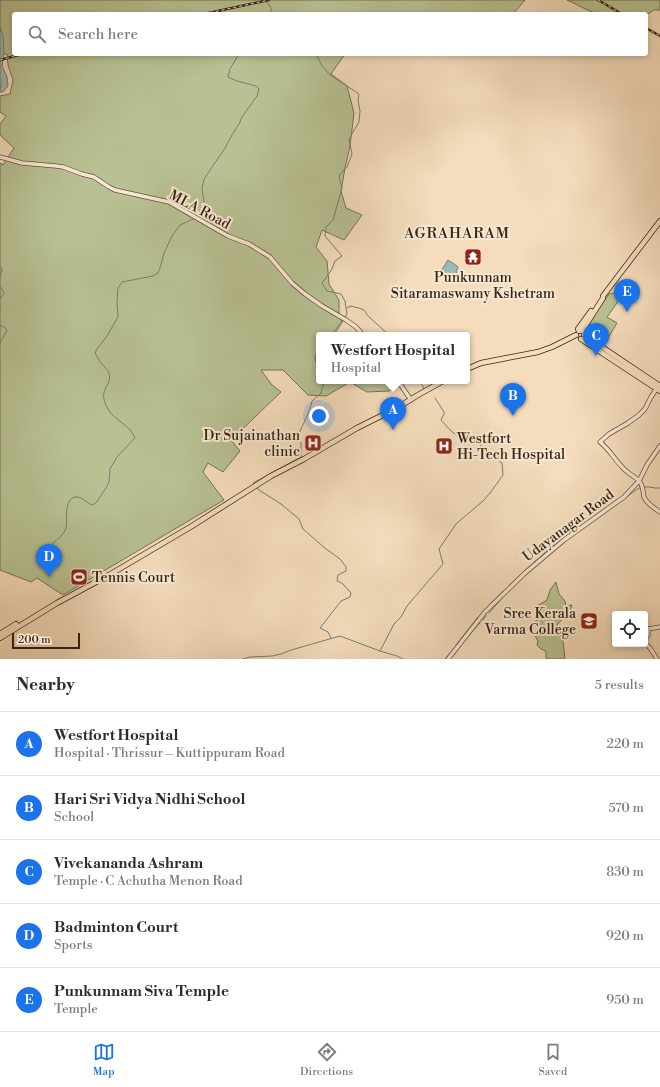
<!DOCTYPE html>
<meta charset="utf-8">
<style>
:root{--surface:#fff;--page:#f2f2f3;--text:#2b2b33;--muted:#7c7c81;--line:#e1e1e2;--accent:#1a73e8}
body{margin:0;font-family:"Libre Bodoni",serif;background:var(--page);color:var(--text)}
.controls{position:absolute;right:12px;bottom:12px;display:grid;overflow:hidden;border-radius:4px;box-shadow:0 2px 6px #0003}
.controls button{width:36px;height:36px;display:grid;place-items:center;padding:0;border:0;border-bottom:1px solid var(--line);background:var(--surface);color:var(--text);font:20px sans-serif}
.scale{position:absolute;left:12px;bottom:10px;width:68px;box-sizing:border-box;padding-left:4px;border:2px solid #362512;border-top:0;font-size:11px;line-height:14px;white-space:nowrap;color:#362512;-webkit-text-stroke:3px #f8e8d3;paint-order:stroke}
.you{position:absolute;left:319px;top:416px;width:14px;height:14px;margin:-10px;border:3px solid #fff;border-radius:50%;background:#1a73e8;box-shadow:0 0 0 6px #1a73e833}
.badge{display:grid;place-items:center;width:26px;height:26px;border-radius:50%;background:var(--accent);color:#fff;font-size:13px;font-weight:700}
.pin{position:absolute;translate:-50% -33px;filter:drop-shadow(0 1px 2px #0008)}
.pin::after{content:'';position:absolute;top:21px;width:14px;height:12px;background:inherit;clip-path:polygon(0 0,100% 0,50% 100%)}
.popup{position:absolute;left:316px;top:332px;width:154px;height:52px;box-sizing:border-box;display:grid;place-content:center;border-radius:4px;background:var(--surface);filter:drop-shadow(0 1px 3px #0005);font-size:13px;white-space:nowrap;color:var(--muted)}
.popup b{font-size:15px;color:var(--text)}
.popup::after{content:'';position:absolute;left:50%;top:100%;margin-left:-8px;border:8px solid transparent;border-top-color:var(--surface)}
.list{margin:0;padding:0;list-style:none}
h2{display:flex;justify-content:space-between;align-items:center;height:52px;margin:0;padding:0 16px;font-size:17px}
h2 small{font-size:13px;font-weight:400;color:var(--muted)}
.list li{display:grid;grid-template-columns:26px 1fr auto;gap:12px;align-items:center;box-sizing:border-box;height:64px;padding:0 16px;border-top:1px solid var(--line)}
.list b{display:block;font-size:15px;white-space:nowrap}
.list p{margin:0;font-size:13px;white-space:nowrap;color:var(--muted)}
.list em{font-size:13px;font-style:normal;color:var(--muted)}
.icon{flex:none;width:22px;height:22px;fill:none;stroke:currentColor;stroke-width:2;stroke-linecap:round;stroke-linejoin:round}
.map{position:relative;flex:none;width:660px;height:659px;overflow:hidden}
.search{position:absolute;background:var(--surface);box-shadow:0 2px 6px #0003;left:12px;right:12px;top:12px;height:44px;display:flex;align-items:center;gap:10px;box-sizing:border-box;padding:0 14px;border-radius:4px;color:var(--muted);font-size:15px}
.sheet{height:372px;background:var(--surface)}
nav{display:flex;justify-content:space-around;align-items:center;box-sizing:border-box;height:56px;border-top:1px solid var(--line);background:var(--surface);font-size:11px;color:var(--muted)}
nav a{display:grid;justify-items:center;gap:2px}
nav .on{color:var(--accent)}
.map>svg:first-child{display:block}
.green{fill:#b8c193;stroke:#777352}
.water{fill:#9dbab7;stroke:#747e75}
.lines{fill:none;stroke-linecap:round;stroke-linejoin:round}
.stream{stroke:#747e75;stroke-width:1}
.tertiary-casing{stroke:#66533c;stroke-width:5}
.primary-casing{stroke:#362512;stroke-width:6}
.tertiary{stroke:#f8e8d3;stroke-width:3.5}
.primary{stroke:#f4dcbc;stroke-width:4.5}
.rail-casing{stroke:#362512;stroke-width:2.5}
.rail{stroke:#f8e8d3;stroke-width:1;stroke-dasharray:3;stroke-linecap:butt}
.labels{text-anchor:middle;stroke-width:4;stroke-linejoin:round;paint-order:stroke}
.street-label{font-size:14px;fill:#362512;stroke:#f8e8d3}
.poi-label{font-size:14px;fill:#362512;stroke:#f8e8d3;text-anchor:end}
.neighbourhood-label{font-size:15px;letter-spacing:1px;fill:#362512;stroke:#f8e8d3}
</style>
<div class="map">
<svg width="660" height="659" viewBox="0 0 660 659">
<rect width="100%" height="100%" fill="#f4dcbc"/>
<filter id="stains"><feTurbulence type="fractalNoise" baseFrequency=".005" numOctaves="4"/><feColorMatrix values="0 0 0 0 .2 0 0 0 0 .09 0 0 0 0 .02 0 0 0 .5 -.17"/></filter>
<radialGradient id="worn" r=".72"><stop offset=".6" stop-color="#630" stop-opacity="0"/><stop offset="1" stop-color="#630" stop-opacity=".3"/></radialGradient>
<path class="green" d="M 0,0 L 525,0 L 513,14 L 14,14 L 14,54 L 345,54 L 331,74 L 347,86 L 354,113 L 350,146 L 345,168 L 341,191 L 346,208 L 362,215 L 344,240 L 322,230 L 316,247 L 327,261 L 329,284 L 339,300 L 339,318 L 342,321 L 332,335 L 319,335 L 319,351 L 315,356 L 316,363 L 319,365 L 319,381 L 395,381 L 397,385 L 389,391 L 367,392 L 350,382 L 326,396 L 308,395 L 283,370 L 261,370 L 272,385 L 281,392 L 231,440 L 240,451 L 223,472 L 208,463 L 203,472 L 224,500 L 63,595 L 37,578 L 31,582 L 0,570 L 0,163 L 3,165 L 14,148 L 0,135 L 0,124 L 6,116 L 0,112 L 0,96 L 10,94 L 13,80 L 8,65 L 7,54 L 0,55 Z
M 567,0 L 660,0 L 660,10 L 654,10 L 646,15 L 646,14 L 596,14 Z
M 619,292 L 624,293 L 607,317 L 617,323 L 604,345 L 587,334 L 586,331 L 595,314 L 609,294 Z
M 556,582 L 559,594 L 565,601 L 566,606 L 572,605 L 570,611 L 556,626 L 563,641 L 565,659 L 548,659 L 546,658 L 546,651 L 541,649 L 537,645 L 538,641 L 535,636 L 539,631 L 535,617 L 539,609 L 537,606 L 547,600 L 550,590 Z"/>
<path class="water" d="M 0,27 L 3,35 L 4,52 L 2,66 L 7,77 L 8,86 L 3,92 L 0,92 L 1,80 L 0,78 Z
M 448,260 L 457,266 L 458,268 L 456,271 L 458,275 L 454,280 L 449,279 L 441,272 L 441,271 Z"/>
<g class="lines">
<path class="stream" d="M 267,2 L 271,8 L 271,14
M 317,54 L 317,56 L 322,66 L 329,74 L 359,94 L 358,100 L 360,111 L 359,122 L 349,139 L 352,154 L 347,167 L 340,174 L 339,178 L 342,188 L 333,220 L 326,227 L 325,236 L 342,256 L 335,261 L 332,269 L 322,283 L 327,291 L 341,294 L 345,301 L 347,314 L 345,317
M 196,216 L 203,208 L 204,202 L 202,189 L 204,179 L 225,148 L 232,135 L 239,124 L 242,117 L 257,96 L 259,89 L 256,86 L 237,81 L 228,77 L 230,69 L 239,54
M 0,266 L 2,269 L 0,278
M 0,286 L 4,293 L 0,299
M 347,308 L 350,306 L 359,308 L 364,310 L 368,316 L 389,335
M 0,325 L 4,327 L 7,330 L 0,343
M 334,335 L 343,321
M 319,353 L 317,362 L 319,364
M 420,381 L 424,389
M 254,484 L 253,483 L 301,457 L 301,442 L 298,436 C 302,425 310,413 312,401 L 321,393 L 324,381
M 644,487 C 650,486 654,489 660,488
M 257,488 L 259,490 L 281,504 L 299,519 L 303,529 L 326,549 L 340,559 L 346,567 L 346,571 L 338,575 L 337,581 L 342,583 L 351,593 L 350,597 L 341,601 L 320,628 L 328,632 L 331,638
M 625,498 L 636,490 L 641,487
M 612,507 L 621,501
M 569,534 L 592,518
M 556,544 L 568,535
M 540,557 L 554,545
M 534,562 L 538,559
M 43,564 C 45,558 46,552 50,547 C 55,540 63,537 66,528 C 68,520 63,500 75,497 C 81,496 87,503 92,505 L 96,503 L 106,488 L 109,482 L 110,469 L 117,457 L 135,438 C 131,426 114,420 108,409 C 96,388 113,387 109,373 C 108,370 104,367 101,363 C 99,360 97,357 95,353 L 97,349 L 107,336 L 118,317 L 117,302 L 118,288 L 122,282 L 153,276 L 158,273 L 160,268 L 164,253 L 172,236 L 180,225 L 193,219
M 526,570 L 531,565
M 506,589 L 520,575
M 489,613 L 504,596
M 481,614 L 503,591
M 483,620 L 486,616
M 467,637 L 480,623
M 456,645 L 478,617
M 380,651 L 397,656 L 403,659
M 453,656 L 465,640
M 243,659 L 250,657 L 272,656 L 281,654 L 291,650 L 340,636 L 380,651 L 394,624 L 401,617 L 407,606 L 443,564 L 439,549 L 456,524 L 483,501 L 490,493 L 503,475 L 502,463 L 490,454 L 479,444 L 459,436 L 452,432 L 441,420 L 444,414 L 444,412 L 435,398
M 445,659 L 456,646"/>
<g class="tertiary-casing">
<path id="tertiary" d="M 0,157 L 22,163 L 56,166 L 63,167 L 82,174 L 94,177 L 109,187 L 115,190 L 169,202 L 228,236 L 249,244 L 270,257 L 292,283 L 305,294 L 322,306 L 346,320 L 356,327 L 363,335
M 398,381 L 411,400
M 657,388 L 651,397 L 645,409 L 639,415 L 628,423 L 609,434 L 600,442 C 610,450 614,459 623,468 C 627,473 636,477 640,482 C 643,486 643,492 644,497 C 647,504 654,508 660,512
M 645,640 L 648,635 L 648,629 L 660,627
M 645,643 L 650,648 L 657,659
M 448,659 L 485,612 L 525,573 L 564,540 L 624,497 L 639,481 L 647,465 L 660,446"/>
</g>
<g class="primary-casing">
<path id="primary" d="M 579,331 L 578,329 L 591,311
M 582,331 L 603,298 L 603,296 L 660,221
M 584,335 L 660,386
M 581,339 L 660,391
M 467,369 L 481,363 L 538,352 L 552,347 L 576,335
M 0,634 L 16,624
M 0,638 L 57,603 L 109,575 L 192,526 L 271,476 L 304,459 L 357,428 L 397,408 L 418,395 L 443,381"/>
</g>
<use href="#tertiary" class="tertiary"/>
<use href="#primary" class="primary"/>
<g class="rail-casing">
<path id="rail" d="M 598,0 L 622,14
M 204,14 L 269,0
M 646,28 L 660,36
M 0,60 L 22,54"/>
</g>
<use href="#rail" class="rail"/>
</g>
<defs>
<g id="temple-square" transform="scale(0.9)"><rect x="-9" y="-9" width="18" height="18" rx="4" fill="#8f2418" stroke="#f8e8d3"/><path d="M0-6L5-2H3V0L6.5 2.5H4V6H1.5V3h-3V6H-4V2.5H-6.5L-3 0V-2H-5Z" fill="#fff"/></g>
<g id="hospital-square" transform="scale(0.9)"><rect x="-9" y="-9" width="18" height="18" rx="4" fill="#8f2418" stroke="#f8e8d3"/><path d="M-5-5h3v3.5h4V-5h3V5h-3V1.5h-4V5h-3Z" fill="#fff"/></g>
<g id="stadium-square" transform="scale(0.9)"><rect x="-9" y="-9" width="18" height="18" rx="4" fill="#8f2418" stroke="#f8e8d3"/><path d="M0-5a6.5 5 0 1 0 0 10a6.5 5 0 1 0 0-10ZM-3.5-1.8h7v3.6h-7Z" fill="#fff"/></g>
<g id="university-square" transform="scale(0.9)"><rect x="-9" y="-9" width="18" height="18" rx="4" fill="#8f2418" stroke="#f8e8d3"/><path d="M0-5L7-2L0 1L-7-2ZM-4 1L0 2.5L4 1V4Q0 6-4 4Z" fill="#fff"/></g>
</defs>
<g fill-rule="evenodd">
<use href="#temple-square" x="473" y="257"/>
<use href="#hospital-square" x="313" y="443"/>
<use href="#hospital-square" x="444" y="446"/>
<use href="#stadium-square" x="79" y="577"/>
<use href="#university-square" x="589" y="621"/>
</g>
<g class="labels">
<g class="street-label">
<text transform="translate(200 209) rotate(28)" y="5">MLA Road</text>
<text transform="translate(568 525) rotate(-37)" y="5">Udayanagar Road</text>
</g>
<g class="poi-label">
<text x="473" y="282" text-anchor="middle">Punkunnam<tspan x="473" dy="16">Sitaramaswamy Kshetram</tspan></text>
<text x="300" y="440">Dr Sujainathan<tspan x="300" dy="16">clinic</tspan></text>
<text x="457" y="443" text-anchor="start">Westfort<tspan x="457" dy="16">Hi-Tech Hospital</tspan></text>
<text x="92" y="582" text-anchor="start">Tennis Court</text>
<text x="576" y="618">Sree Kerala<tspan x="576" dy="16">Varma College</tspan></text>
</g>
<g class="neighbourhood-label">
<text x="457" y="238">AGRAHARAM</text>
</g>
</g>
<rect width="100%" height="100%" filter="url(#stains)"/>
<rect width="100%" height="100%" fill="url(#worn)"/>
</svg>
<div class="controls">
<button><svg class="icon" aria-label="locate" viewBox="0 0 24 24"><circle cx="12" cy="12" r="6"/><path d="M12 2v4M12 18v4M2 12h4M18 12h4"/></svg></button>
</div>
<div class="scale">200 m</div>
<div class="you"></div>
<div class="pin badge" style="left:393px;top:430px">A</div>
<div class="popup"><b>Westfort Hospital</b>Hospital</div>
<div class="pin badge" style="left:513px;top:416px">B</div>
<div class="pin badge" style="left:596px;top:356px">C</div>
<div class="pin badge" style="left:49px;top:577px">D</div>
<div class="pin badge" style="left:627px;top:312px">E</div>
<div class="search"><svg class="icon" aria-label="search" viewBox="0 0 24 24"><circle cx="10" cy="10" r="6"/><path d="M15 15l6 6"/></svg>Search here</div>
</div>
<section class="sheet">
<h2>Nearby<small>5 results</small></h2>
<ul class="list">
<li><span class="badge">A</span><div><b>Westfort Hospital</b><p>Hospital · Thrissur – Kuttippuram Road</p></div><em>220 m</em></li>
<li><span class="badge">B</span><div><b>Hari Sri Vidya Nidhi School</b><p>School</p></div><em>570 m</em></li>
<li><span class="badge">C</span><div><b>Vivekananda Ashram</b><p>Temple · C Achutha Menon Road</p></div><em>830 m</em></li>
<li><span class="badge">D</span><div><b>Badminton Court</b><p>Sports</p></div><em>920 m</em></li>
<li><span class="badge">E</span><div><b>Punkunnam Siva Temple</b><p>Temple</p></div><em>950 m</em></li>
</ul>
</section>
<nav>
<a class="on"><svg class="icon" aria-label="map" viewBox="0 0 24 24"><path d="M3 6l6-2 6 2 6-2v14l-6 2-6-2-6 2zM9 4v14M15 6v14"/></svg>Map</a>
<a><svg class="icon" aria-label="directions" viewBox="0 0 24 24"><path d="M12 3l9 9-9 9-9-9zM9 14v-3h6M13 9l2 2-2 2"/></svg>Directions</a>
<a><svg class="icon" aria-label="saved" viewBox="0 0 24 24"><path d="M7 4h10v16l-5-4-5 4z"/></svg>Saved</a>
</nav>
